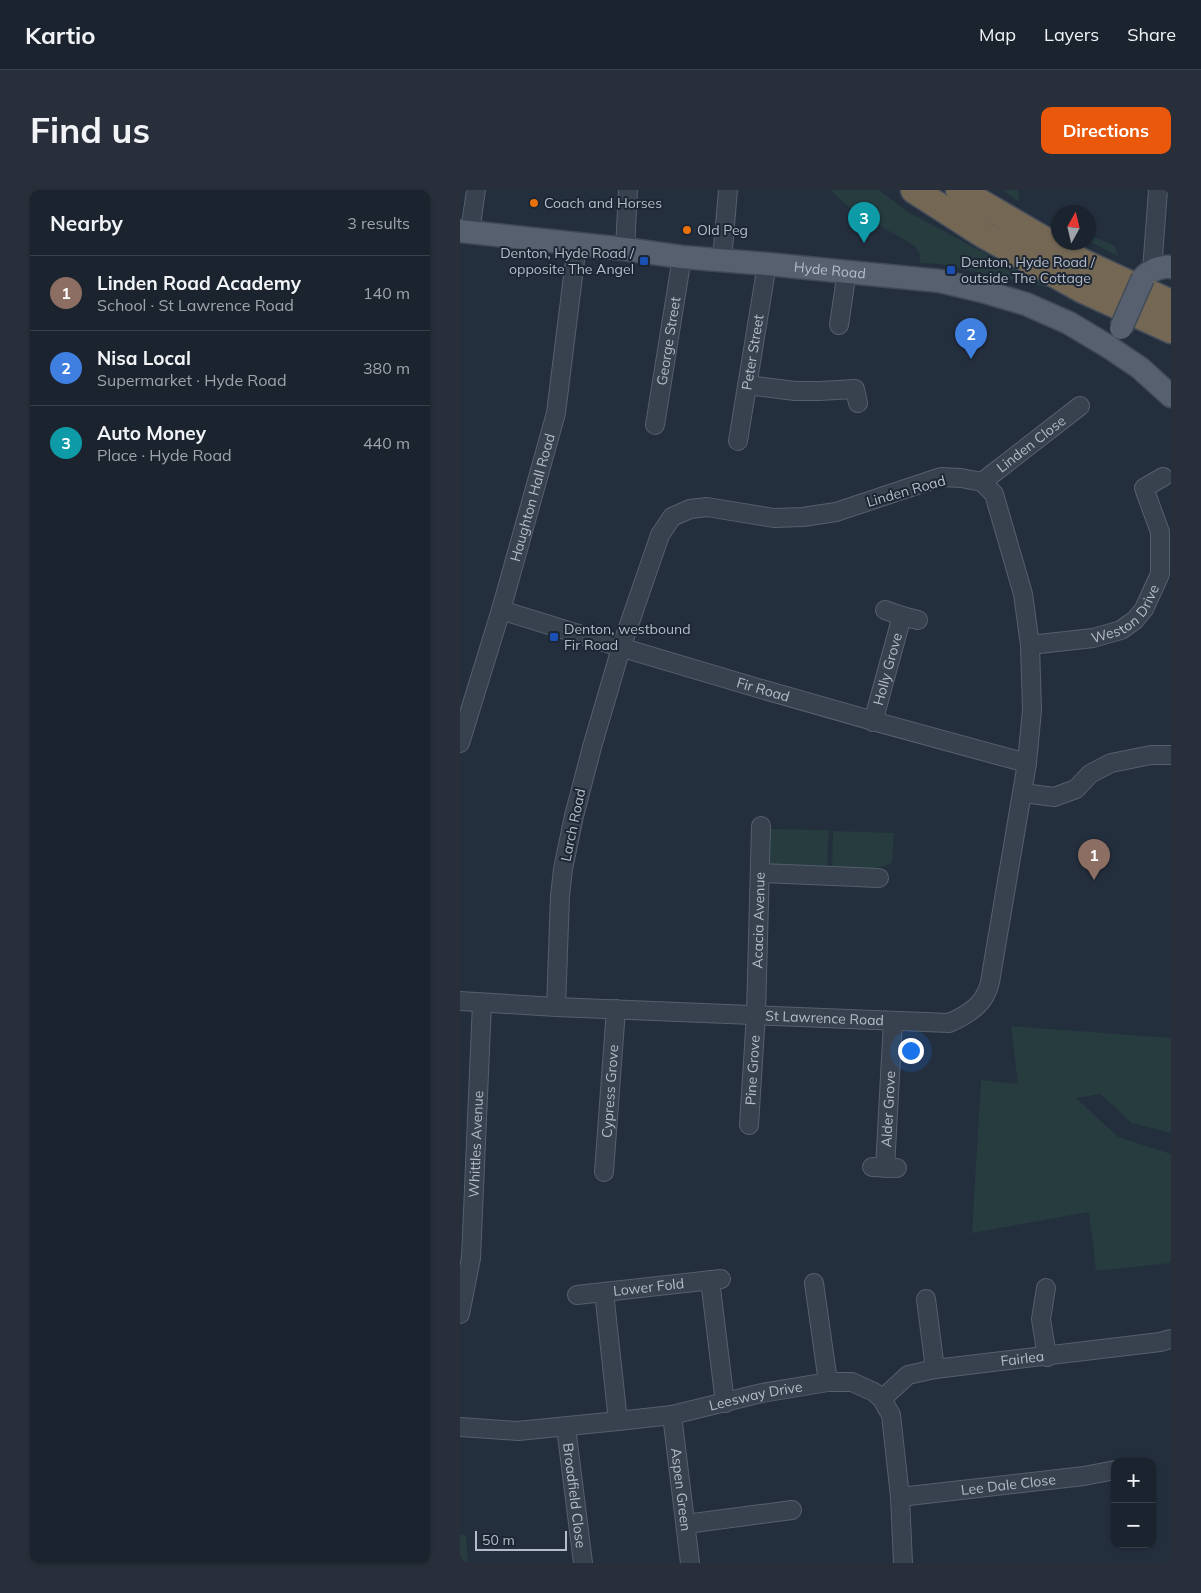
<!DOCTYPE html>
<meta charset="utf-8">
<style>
:root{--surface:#1b232e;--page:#282f3a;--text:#f1f3f6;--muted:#a0a4aa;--line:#39404a;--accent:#ea580c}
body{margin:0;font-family:Mulish,sans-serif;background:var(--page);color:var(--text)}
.controls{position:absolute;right:15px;bottom:15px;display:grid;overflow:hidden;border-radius:10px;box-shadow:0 1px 4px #0004}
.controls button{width:45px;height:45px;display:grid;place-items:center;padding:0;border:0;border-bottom:1px solid var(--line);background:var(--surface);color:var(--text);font:25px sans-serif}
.compass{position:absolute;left:591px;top:15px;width:45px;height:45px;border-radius:50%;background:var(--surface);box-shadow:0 1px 4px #0004;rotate:8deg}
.scale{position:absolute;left:15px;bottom:12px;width:92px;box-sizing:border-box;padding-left:5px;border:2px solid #b4bcc9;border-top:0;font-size:14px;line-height:18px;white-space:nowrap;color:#b4bcc9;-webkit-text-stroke:4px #1d2633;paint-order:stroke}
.you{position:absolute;left:450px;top:860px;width:18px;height:18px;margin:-12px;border:4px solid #fff;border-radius:50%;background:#1a73e8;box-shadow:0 0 0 8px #1a73e833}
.badge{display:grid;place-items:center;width:32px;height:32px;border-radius:50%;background:var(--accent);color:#fff;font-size:16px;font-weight:700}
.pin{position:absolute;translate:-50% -41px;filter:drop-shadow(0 1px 2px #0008)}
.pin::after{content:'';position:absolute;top:26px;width:18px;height:15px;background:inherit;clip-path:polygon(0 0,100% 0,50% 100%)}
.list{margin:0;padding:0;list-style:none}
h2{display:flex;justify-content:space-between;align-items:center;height:65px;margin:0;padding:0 20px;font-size:21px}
h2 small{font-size:16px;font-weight:400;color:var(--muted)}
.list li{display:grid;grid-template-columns:32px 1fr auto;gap:15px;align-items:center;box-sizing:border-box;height:75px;padding:0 20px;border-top:1px solid var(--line)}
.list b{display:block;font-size:19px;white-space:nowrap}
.list p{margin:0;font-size:16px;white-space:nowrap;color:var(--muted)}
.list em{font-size:16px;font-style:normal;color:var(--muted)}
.map{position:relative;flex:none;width:711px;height:1373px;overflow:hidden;border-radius:10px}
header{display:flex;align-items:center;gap:30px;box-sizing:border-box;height:70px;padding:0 25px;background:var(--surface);border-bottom:1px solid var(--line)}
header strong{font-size:24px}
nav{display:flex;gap:28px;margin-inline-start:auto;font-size:18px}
.intro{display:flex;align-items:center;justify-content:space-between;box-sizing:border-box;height:120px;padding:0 30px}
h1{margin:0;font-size:35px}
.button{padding:12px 22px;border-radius:10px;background:var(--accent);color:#fff;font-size:18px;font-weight:700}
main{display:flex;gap:30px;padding:0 30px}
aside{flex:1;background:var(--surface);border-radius:10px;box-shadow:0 1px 4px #0004}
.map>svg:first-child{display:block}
.green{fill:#263c3f}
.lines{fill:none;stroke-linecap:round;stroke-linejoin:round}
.minor-casing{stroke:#565f6c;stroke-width:20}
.major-casing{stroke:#414a57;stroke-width:25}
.highway-casing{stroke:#434c59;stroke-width:29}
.minor{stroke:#38414e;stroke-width:18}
.major{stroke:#56606e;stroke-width:22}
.highway{stroke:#746855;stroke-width:26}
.major-bridge-casing{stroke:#414a57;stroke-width:25;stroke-linecap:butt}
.major-bridge{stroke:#56606e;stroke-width:22}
.food-dot{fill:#e8710a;stroke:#1d2633;stroke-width:2}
.transit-dot{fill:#1a4fb4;stroke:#1d2633;stroke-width:2}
.labels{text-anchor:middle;stroke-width:4;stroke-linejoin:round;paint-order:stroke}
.poi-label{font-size:14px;fill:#b4bcc9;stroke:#1d2633;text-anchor:start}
.street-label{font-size:14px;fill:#b4bcc9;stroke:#1d2633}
</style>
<header>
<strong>Kartio</strong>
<nav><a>Map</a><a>Layers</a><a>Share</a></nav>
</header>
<div class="intro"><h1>Find us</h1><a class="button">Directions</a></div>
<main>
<aside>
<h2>Nearby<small>3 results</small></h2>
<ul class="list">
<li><span class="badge" style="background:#8d6e63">1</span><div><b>Linden Road Academy</b><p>School · St Lawrence Road</p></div><em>140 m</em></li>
<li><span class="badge" style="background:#3f7fe0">2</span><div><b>Nisa Local</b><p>Supermarket · Hyde Road</p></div><em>380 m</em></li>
<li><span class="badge" style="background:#0f9aa8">3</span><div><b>Auto Money</b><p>Place · Hyde Road</p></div><em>440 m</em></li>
</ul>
</aside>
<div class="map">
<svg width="711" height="1373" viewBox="0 0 711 1373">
<rect width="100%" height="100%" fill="#242f3e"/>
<path class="green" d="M 370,0 L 418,0 L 450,23 L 589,98 L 480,74 L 460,73 L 460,65 L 455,56 L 391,19 Z
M 542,0 L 558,0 L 560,12 Z
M 629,45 L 655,56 L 658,66 L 629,51 Z
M 306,639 L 369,640 L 367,678 L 315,674 L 308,672 Z
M 373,641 L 434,643 L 432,672 C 419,682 388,678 372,678 Z
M 551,836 L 711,848 L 711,943 L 672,933 L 640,904 L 616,908 L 658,947 L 711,964 L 711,1073 L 636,1081 L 629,1022 L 512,1043 L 521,890 L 558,894 Z
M 0,1344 L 6,1346 L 8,1373 L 0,1373 Z"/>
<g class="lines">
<g class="minor-casing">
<g id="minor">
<path d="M 10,42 L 16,0"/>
<path d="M 165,59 L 168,0"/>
<path d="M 262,70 L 268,0"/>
<path d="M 692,80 L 698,0"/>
<path d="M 379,135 L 387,81"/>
<path d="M 287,195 L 335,201 L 359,201 L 395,199 L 398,213"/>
<path id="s1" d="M 195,235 L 222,67"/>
<path id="s2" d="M 278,251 L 307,74"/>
<path id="s3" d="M 522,292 L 620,216"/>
<path id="s4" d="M 41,420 C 215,475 390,526 567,573"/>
<path d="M 425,420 L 442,426"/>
<path id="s5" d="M 570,455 L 633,448 L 661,440 L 675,430 L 684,419 L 700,384 L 700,342 L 684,298 L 703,287"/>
<path id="s6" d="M 413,532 L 442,426 L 458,430"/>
<path id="s7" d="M 0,553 L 41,420 L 96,223 L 117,54"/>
<path d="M 563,603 L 594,607 L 616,599 L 630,584 L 651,573 L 691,565 L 711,565"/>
<path d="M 300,683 L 419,688"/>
<path id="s8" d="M 0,811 L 96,817 L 489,833 C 503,827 520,818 526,803 C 530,797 531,787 532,780 L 567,573 L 572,520 L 570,455 L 563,404 L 534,304 L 522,292 L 501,288 L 481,287 L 376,322 L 343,327 L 314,328 L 247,317 L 230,319 L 212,327 L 200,345 L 161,458 L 132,557 L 114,626 L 103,679 L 100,706 L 96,817"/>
<path id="s9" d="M 289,935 L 296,824 L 301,636"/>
<path d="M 412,977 L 437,978"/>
<path id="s10" d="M 425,978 L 433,831"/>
<path id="s11" d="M 144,982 L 156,819"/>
<path d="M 250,1090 L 265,1213"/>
<path d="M 354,1093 L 368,1192"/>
<path d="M 586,1098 L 581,1129 L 587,1167"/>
<path d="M 144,1102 L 158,1231"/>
<path id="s12" d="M 117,1105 L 261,1089"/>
<path d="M 466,1109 L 475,1179"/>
<path id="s13" d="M 0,1124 L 11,1068 L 22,813"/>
<path id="s14" d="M 422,1209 L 448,1185 L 475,1179 L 700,1152 L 711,1149"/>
<path id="s15" d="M 212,1225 L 230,1373"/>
<path id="s16" d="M 0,1237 L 58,1241 L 158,1231 L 212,1225 L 302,1203 L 368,1192 L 392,1192 L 414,1202 L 422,1209 L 431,1225 L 440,1307 L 443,1373"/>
<path id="s17" d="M 106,1237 L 123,1373"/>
<path id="s18" d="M 440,1307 L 624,1286 L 655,1280"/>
<path d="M 226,1334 L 332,1320"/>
</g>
</g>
<g class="major-casing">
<g id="major">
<path id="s19" d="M 0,41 L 165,59 L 222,67 L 307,74 L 480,91 L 522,101 L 566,114 L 609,133 L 649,157 L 680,178 L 711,206"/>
<path d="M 683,88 C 691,80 700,76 711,77"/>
</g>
</g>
<g class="highway-casing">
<path id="highway" d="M 454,0 L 524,45 L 623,100 L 711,140
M 499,0 L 622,72 L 711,113"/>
</g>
<use href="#minor" class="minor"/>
<use href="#major" class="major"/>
<use href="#highway" class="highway"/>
<g class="major-bridge-casing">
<path id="major-bridge" d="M 661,138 L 683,88"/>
</g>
<use href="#major-bridge" class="major-bridge"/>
</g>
<g class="food-dot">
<circle cx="74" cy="13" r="5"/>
<circle cx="227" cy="40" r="5"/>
</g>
<g class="transit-dot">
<rect x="179" y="66" width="10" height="10" rx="2.5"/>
<rect x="486" y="75" width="10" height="10" rx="2.5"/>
<rect x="89" y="442" width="10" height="10" rx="2.5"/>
</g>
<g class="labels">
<g class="poi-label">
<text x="84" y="18">Coach and Horses</text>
<text x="237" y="45">Old Peg</text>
<text x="174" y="68" text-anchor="end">Denton, Hyde Road /<tspan x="174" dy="16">opposite The Angel</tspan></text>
<text x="501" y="77">Denton, Hyde Road /<tspan x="501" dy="16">outside The Cottage</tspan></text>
<text x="104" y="444">Denton, westbound<tspan x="104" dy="16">Fir Road</tspan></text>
</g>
<g class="street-label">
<text dy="5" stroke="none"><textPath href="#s19" startOffset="372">Hyde Road</textPath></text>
<text dy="5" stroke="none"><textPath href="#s1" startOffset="85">George Street</textPath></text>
<text dy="5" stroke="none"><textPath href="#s2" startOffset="90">Peter Street</textPath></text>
<text dy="5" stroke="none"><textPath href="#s3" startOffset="62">Linden Close</textPath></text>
<text transform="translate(446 301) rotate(-16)" y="5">Linden Road</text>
<text dy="5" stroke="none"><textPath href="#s7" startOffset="256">Haughton Hall Road</textPath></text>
<text dy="5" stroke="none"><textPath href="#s5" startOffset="106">Weston Drive</textPath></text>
<text dy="5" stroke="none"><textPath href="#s6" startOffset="55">Holly Grove</textPath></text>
<text dy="5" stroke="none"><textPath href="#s4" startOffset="274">Fir Road</textPath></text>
<text transform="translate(113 635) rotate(-78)" y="5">Larch Road</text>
<text dy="5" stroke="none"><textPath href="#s9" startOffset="205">Acacia Avenue</textPath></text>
<text dy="5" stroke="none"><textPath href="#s8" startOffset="365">St Lawrence Road</textPath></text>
<text dy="5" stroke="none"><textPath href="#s9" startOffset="55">Pine Grove</textPath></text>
<text dy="5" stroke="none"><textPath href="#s11" startOffset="81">Cypress Grove</textPath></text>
<text dy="5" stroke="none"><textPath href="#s10" startOffset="59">Alder Grove</textPath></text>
<text dy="5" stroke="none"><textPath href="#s13" startOffset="171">Whittles Avenue</textPath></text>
<text dy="5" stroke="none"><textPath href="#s12" startOffset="72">Lower Fold</textPath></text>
<text dy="5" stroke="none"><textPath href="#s14" startOffset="151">Fairlea</textPath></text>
<text dy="5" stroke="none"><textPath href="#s16" startOffset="299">Leesway Drive</textPath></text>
<text dy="5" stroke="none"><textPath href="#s18" startOffset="109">Lee Dale Close</textPath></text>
<text dy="5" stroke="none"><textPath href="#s15" startOffset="75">Aspen Green</textPath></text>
<text dy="5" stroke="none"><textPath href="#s17" startOffset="69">Broadfield Close</textPath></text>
</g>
</g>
</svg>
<div class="controls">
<button>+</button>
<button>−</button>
</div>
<svg class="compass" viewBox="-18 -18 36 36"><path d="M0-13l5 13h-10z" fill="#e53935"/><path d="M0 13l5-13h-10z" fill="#a0a4aa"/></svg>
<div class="scale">50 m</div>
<div class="you"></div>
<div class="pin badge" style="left:634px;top:690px;background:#8d6e63">1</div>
<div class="pin badge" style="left:511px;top:169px;background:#3f7fe0">2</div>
<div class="pin badge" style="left:404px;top:53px;background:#0f9aa8">3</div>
</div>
</main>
